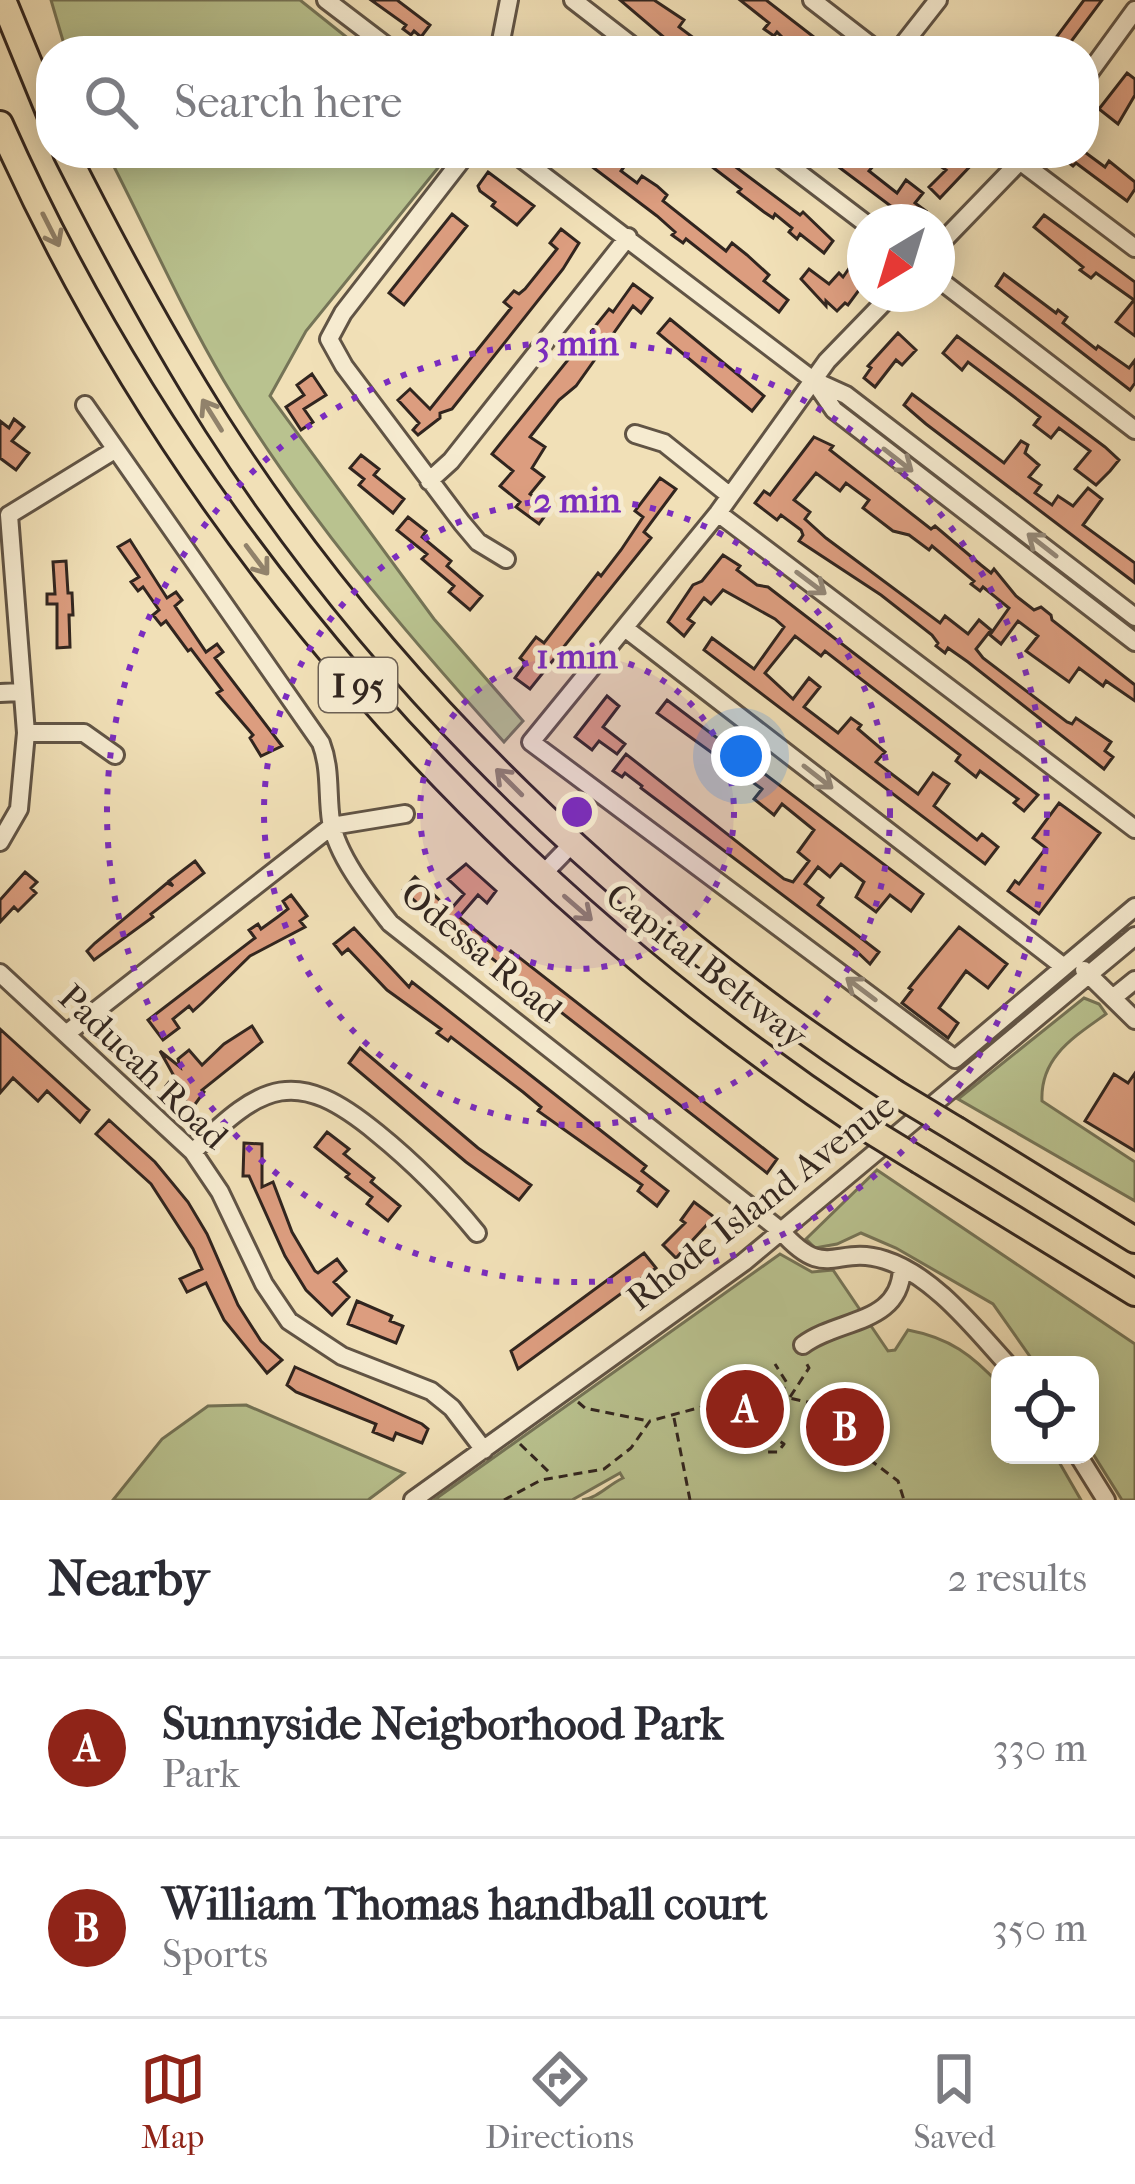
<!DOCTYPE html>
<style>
:root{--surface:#fff;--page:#f2f2f3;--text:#2b2b33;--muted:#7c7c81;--line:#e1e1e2;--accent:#8f2418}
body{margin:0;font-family:"IM FELL French Canon",serif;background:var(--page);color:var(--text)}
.controls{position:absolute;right:36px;bottom:36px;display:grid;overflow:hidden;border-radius:24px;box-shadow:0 6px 30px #0003}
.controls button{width:108px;height:108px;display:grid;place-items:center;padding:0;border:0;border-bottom:3px solid var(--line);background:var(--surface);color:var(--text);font:60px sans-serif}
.compass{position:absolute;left:847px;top:204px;width:108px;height:108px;border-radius:50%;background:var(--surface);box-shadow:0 6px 30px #0003;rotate:218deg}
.you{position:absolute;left:741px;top:756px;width:42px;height:42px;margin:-30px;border:9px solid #fff;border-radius:50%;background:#1a73e8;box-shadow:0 0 0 18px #1a73e833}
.badge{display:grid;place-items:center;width:78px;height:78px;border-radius:50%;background:var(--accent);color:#fff;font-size:39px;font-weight:700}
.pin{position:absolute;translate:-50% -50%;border:6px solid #fff;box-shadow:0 3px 12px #0006}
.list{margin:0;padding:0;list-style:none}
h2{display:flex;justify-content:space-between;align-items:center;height:156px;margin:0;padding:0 48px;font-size:51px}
h2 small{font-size:39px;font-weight:400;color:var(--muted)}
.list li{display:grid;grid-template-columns:78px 1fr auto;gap:36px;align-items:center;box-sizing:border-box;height:180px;padding:0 48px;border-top:3px solid var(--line)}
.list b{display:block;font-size:45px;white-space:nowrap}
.list p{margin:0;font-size:39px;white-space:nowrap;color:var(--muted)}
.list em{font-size:39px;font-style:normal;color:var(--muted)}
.icon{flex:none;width:66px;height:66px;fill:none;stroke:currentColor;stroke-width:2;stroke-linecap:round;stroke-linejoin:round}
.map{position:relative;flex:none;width:1135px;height:1500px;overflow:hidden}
.search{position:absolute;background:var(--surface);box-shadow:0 6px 30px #0003;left:36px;right:36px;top:36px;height:132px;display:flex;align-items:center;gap:30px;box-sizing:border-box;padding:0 42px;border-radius:48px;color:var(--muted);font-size:45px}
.sheet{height:516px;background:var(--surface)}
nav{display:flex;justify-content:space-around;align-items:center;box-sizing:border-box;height:168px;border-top:3px solid var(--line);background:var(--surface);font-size:33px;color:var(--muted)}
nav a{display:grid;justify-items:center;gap:6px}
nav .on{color:var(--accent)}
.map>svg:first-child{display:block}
.green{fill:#b9c28f;stroke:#757457;stroke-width:3}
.building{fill:#dc9d7f;stroke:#31251f;stroke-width:3}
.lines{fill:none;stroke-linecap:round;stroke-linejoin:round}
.minor-casing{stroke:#615445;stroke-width:22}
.highway-casing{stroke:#31251f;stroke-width:30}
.path{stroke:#31251f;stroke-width:3;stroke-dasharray:9 6;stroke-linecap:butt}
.minor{stroke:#f6ebd0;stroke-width:16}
.highway{stroke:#f1e0b7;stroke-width:24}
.highway-bridge-casing{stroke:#31251f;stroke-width:30;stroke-linecap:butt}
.highway-bridge{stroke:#f1e0b7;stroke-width:24}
.oneway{stroke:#91826b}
.oneway2{stroke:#948878}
.ring{fill:none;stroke:#7b2cbf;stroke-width:6;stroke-dasharray:6 12}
.labels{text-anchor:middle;stroke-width:10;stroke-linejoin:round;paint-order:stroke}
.shield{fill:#f6ebd0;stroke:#6c6054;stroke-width:3}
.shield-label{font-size:33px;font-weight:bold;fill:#31251f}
.street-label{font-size:36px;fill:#31251f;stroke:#f6ebd0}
.centre{fill:#7b2cbf;stroke:#f6ebd0;stroke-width:6}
.ring-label{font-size:36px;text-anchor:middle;font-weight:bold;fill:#7b2cbf;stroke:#f6ebd0;stroke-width:10;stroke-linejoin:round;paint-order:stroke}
</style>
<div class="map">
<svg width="1135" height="1500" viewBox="0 0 1135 1500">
<rect width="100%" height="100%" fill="#f1e0b7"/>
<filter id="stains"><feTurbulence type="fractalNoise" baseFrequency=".00167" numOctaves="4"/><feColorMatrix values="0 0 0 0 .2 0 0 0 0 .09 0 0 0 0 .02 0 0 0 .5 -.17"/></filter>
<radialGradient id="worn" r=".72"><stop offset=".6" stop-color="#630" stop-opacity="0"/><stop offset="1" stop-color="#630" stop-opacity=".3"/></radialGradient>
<path class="green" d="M 51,0 L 300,0 L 364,51 L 66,51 Z
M 107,153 L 450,153 L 306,331 L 270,396 L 434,619 L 523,721 L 504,742 C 403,630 302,512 224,381 C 181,308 146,228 107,153 Z
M 1084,998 L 1099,1004 L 1106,1014 C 1074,1037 1040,1057 1042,1101 L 1135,1162 L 1135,1201 L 958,1099 Z
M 877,1170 L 1135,1344 L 1135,1500 L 1122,1500 L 1090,1449 L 1090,1365 L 1036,1365 L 993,1304 L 896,1248 L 861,1233 L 837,1244 L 815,1248 L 806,1239 Z
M 780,1254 L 812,1272 L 833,1270 L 888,1351 L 895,1350 L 908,1330 C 950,1338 972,1355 1000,1385 L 1000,1455 L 1055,1455 L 1081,1500 L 582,1500 C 598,1498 608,1485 623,1478 L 620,1473 L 572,1500 L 434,1500 Z
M 246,1405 L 404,1473 L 368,1500 L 113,1500 L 162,1439 L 208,1406 Z"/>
<path class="building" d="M 371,0 L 397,0 L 430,25 L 421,37 L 414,31 L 411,35 L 403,29 L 406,25 Z
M 620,0 L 654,0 L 684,20 L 679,27 L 711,51 L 680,51 Z
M 740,0 L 766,0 L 832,51 L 796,51 L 777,32 L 774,36 L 764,29 L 769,23 Z
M 1084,0 L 1102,0 L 1064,51 L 1046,51 Z
M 1127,73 L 1135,79 L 1135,95 L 1118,124 L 1099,109 Z
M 574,153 L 634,153 L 621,171 L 637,183 L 642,176 L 657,186 L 667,195 L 663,201 L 726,251 L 732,243 L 747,255 L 769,275 L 764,281 L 788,300 L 779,312 L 686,239 L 683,243 L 672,235 L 675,232 L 657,216 Z
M 694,153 L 717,153 L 800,215 L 803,212 L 833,241 L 824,253 L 800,234 L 797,239 L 789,232 L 792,228 L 775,214 L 773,218 L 764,212 L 738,192 L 741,189 Z
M 820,153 L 845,153 L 860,165 L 865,159 L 874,165 L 869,171 L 897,193 L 906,180 L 923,193 L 915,203 L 926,211 L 918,222 L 912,222 Z
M 921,153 L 968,153 L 976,160 L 940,198 L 929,187 L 946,170 Z
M 1056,153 L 1086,153 L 1105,167 L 1109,161 L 1135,182 L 1135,189 L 1127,201 L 1076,163 L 1073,166 Z
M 488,172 L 534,206 L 517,225 L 492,206 L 495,202 L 480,191 L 478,186 Z
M 452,214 L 467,226 L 404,305 L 389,293 Z
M 1044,215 L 1135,282 L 1135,336 L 1116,322 L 1134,300 L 1096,273 L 1091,278 L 1080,270 L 1083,267 L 1034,227 Z
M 561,229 L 579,243 L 563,269 L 452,409 L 440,413 L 440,418 L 418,435 L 413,430 L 419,423 L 398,400 L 410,389 L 430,409 L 511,308 L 504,302 L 514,291 L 519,294 L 525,289 L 557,249 L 550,243 Z
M 865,254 L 865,282 L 848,305 L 845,303 L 837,311 L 826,301 L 826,306 L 801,279 L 809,269 L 829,284 L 839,273 L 843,277 L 850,267 L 853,269 Z
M 1004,274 L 1056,313 L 1058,310 L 1067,317 L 1063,323 L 1096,349 L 1098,346 L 1129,368 L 1135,360 L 1135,383 L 1130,390 L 996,286 Z
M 633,284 L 652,298 L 641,313 L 633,306 L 576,386 L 559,400 L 530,437 L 545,447 L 532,468 L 544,477 L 530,494 L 550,509 L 539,524 L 516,507 L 520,502 L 500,486 L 513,471 L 492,454 L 609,309 L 613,312 Z
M 670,319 L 764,396 L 752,411 L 658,333 Z
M 898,333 L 916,350 L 902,365 L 896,360 L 875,387 L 864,378 L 871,368 L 868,366 Z
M 957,336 L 1105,447 L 1119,460 L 1110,471 L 1096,485 L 1075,469 L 1090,451 L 1059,428 L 1051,438 L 1034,425 L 1040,417 L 1013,396 L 968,362 L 962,370 L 943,353 Z
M 312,374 L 326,395 L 304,409 L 313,422 L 301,430 L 286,407 L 304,395 L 297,385 Z
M 912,394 L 1004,463 L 1021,441 L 1028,445 L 1025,453 L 1039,465 L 1029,477 L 1041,485 L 1035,493 L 1052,505 L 1058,496 L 1073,506 L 1088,488 L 1102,499 L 1083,525 L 1135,563 L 1135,583 L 926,424 L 904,405 Z
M 14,419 L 24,427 L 12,441 L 29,453 L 16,470 L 0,458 L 0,421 L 9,428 Z
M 814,437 L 833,446 L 830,450 L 931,529 L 935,526 L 981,565 L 991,573 L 994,569 L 1016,596 L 1034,610 L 1041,607 L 1051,615 L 1052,620 L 1135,685 L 1135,701 L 1106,681 L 1103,686 L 1079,668 L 1069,682 L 1026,651 L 1038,636 L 1018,621 L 1001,644 L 990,635 L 1009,608 L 983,587 L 980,591 L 971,584 L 974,581 L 932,546 L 929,550 L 909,535 L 893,531 L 863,508 L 869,500 L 846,483 L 840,491 L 816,473 L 794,500 L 810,512 L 805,519 L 826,538 L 940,623 L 945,616 L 968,634 L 979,620 L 991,630 L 976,649 L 983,658 L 1067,722 L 1072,724 L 1076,718 L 1111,742 L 1105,751 L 1113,757 L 1104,769 L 968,662 L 948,648 L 945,653 L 936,646 L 938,643 L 932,635 L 881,595 L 799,541 L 803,535 L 801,530 L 781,515 L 777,520 L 755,503 L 764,491 L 770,495 Z
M 361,455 L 379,469 L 374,475 L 404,499 L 393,513 L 359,485 L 364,479 L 350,468 Z
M 660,478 L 676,489 L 644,532 L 651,538 L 530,689 L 515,678 L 526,663 L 520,658 L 536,637 L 544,643 L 598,573 L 601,576 L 621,550 L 643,517 L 635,511 Z
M 408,517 L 426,531 L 422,537 L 451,561 L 447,566 L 482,596 L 470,610 L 449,592 L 454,586 L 422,559 L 427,554 L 397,530 Z
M 130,540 L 167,598 L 176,592 L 182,600 L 175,606 L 206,652 L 217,644 L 223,652 L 215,658 L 282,746 L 261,756 L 250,738 L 253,735 L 217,693 L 222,690 L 191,649 L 188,651 L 166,621 L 161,625 L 153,615 L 159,610 L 143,587 L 138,591 L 131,582 L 139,577 L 118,547 Z
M 723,555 L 740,566 L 737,570 L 757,585 L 768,587 L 1038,795 L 1024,811 L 1014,803 L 1018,799 L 980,771 L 976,777 L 956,761 L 960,755 L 857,676 L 825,651 L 821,656 L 795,636 L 765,673 L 793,699 L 809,678 L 820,687 L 804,707 L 838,733 L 851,718 L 861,725 L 858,729 L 885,752 L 876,762 L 918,794 L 933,773 L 949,784 L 934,806 L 977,840 L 982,834 L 998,847 L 985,864 L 704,650 L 712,638 L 754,669 L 784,627 L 775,619 L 723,590 L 711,604 L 704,598 L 688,619 L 694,623 L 684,636 L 668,622 L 693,585 L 702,581 Z
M 66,561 L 68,593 L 72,593 L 73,615 L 69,615 L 70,647 L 57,648 L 57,604 L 47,604 L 47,594 L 55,594 L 53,562 Z
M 607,696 L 619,706 L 603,727 L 625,744 L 617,754 L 599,741 L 592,750 L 575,737 Z
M 667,700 L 923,894 L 911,911 L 890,895 L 876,912 L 856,897 L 864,882 L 841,864 L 830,877 L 818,867 L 805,884 L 823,898 L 818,905 L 879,952 L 870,964 L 854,949 L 641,788 L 642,786 L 625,773 L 622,777 L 613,771 L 626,754 L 784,879 L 793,882 L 809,861 L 798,852 L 814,830 L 782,804 L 774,815 L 754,799 L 762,789 L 657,713 Z
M 1059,803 L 1100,833 L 1039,914 L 1008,891 L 1015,881 L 1019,884 L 1046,848 L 1033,838 Z
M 195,861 L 204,873 L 151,914 L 153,917 L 94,960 L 87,951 L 95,943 L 167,883 L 173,886 L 169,881 Z
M 466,864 L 496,891 L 487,903 L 478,895 L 459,917 L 507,956 L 511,951 L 777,1159 L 767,1173 L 489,956 L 485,961 L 475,956 L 403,890 L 415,877 L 450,910 L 464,894 L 448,879 Z
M 25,872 L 37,882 L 31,888 L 36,893 L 18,911 L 14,907 L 0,922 L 0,900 Z
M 291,895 L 307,916 L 300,921 L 305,927 L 250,956 L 202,1003 L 193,1011 L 189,1006 L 173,1019 L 179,1028 L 163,1040 L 148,1020 L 255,938 L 249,930 L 258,924 L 261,929 L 279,916 L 288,909 L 283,901 Z
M 959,927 L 1007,964 L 988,988 L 966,971 L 939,1008 L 958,1023 L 948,1038 L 902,1003 L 912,990 L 909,988 Z
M 354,928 L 409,987 L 412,982 L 646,1166 L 642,1171 L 668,1191 L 657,1206 L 638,1191 L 642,1185 L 538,1111 L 541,1107 L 523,1092 L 451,1037 L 448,1041 L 437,1033 L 441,1029 L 387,990 L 348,949 L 342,954 L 334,944 Z
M 252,1026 L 262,1042 L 202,1090 L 204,1092 L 193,1107 L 166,1086 L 174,1076 L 160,1051 L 180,1067 L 178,1059 L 189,1050 L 202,1065 L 224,1044 Z
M 0,1029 L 89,1110 L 80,1122 L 47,1091 L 38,1101 L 13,1078 L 0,1093 Z
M 360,1048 L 478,1148 L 531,1185 L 519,1200 L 466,1162 L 349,1063 Z
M 1135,1073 L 1135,1151 L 1085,1121 L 1114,1074 L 1128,1083 Z
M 109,1120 L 155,1162 L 188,1202 L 207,1234 L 238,1305 L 261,1341 L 282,1360 L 267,1373 L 224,1320 L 206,1283 L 187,1292 L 180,1279 L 202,1269 L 193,1249 L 151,1184 L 96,1134 Z
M 327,1132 L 349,1149 L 344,1154 L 374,1178 L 371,1182 L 400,1206 L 388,1221 L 367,1204 L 372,1197 L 346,1177 L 349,1174 L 315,1147 Z
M 244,1143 L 262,1144 L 262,1187 L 273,1182 L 292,1232 L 315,1271 L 318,1273 L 337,1259 L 346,1271 L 334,1282 L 349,1297 L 332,1315 L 306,1290 L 285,1256 L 249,1176 L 243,1176 Z
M 694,1202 L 714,1217 L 676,1258 L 663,1245 L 685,1223 L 681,1220 Z
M 644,1253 L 656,1268 L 518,1369 L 511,1351 Z
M 357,1301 L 392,1316 L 390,1321 L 403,1326 L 396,1343 L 348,1324 Z
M 295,1367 L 422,1424 L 428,1429 L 422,1443 L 396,1433 L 393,1440 L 373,1432 L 376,1424 L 296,1392 L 287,1385 Z"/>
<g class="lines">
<g class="minor-casing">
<path id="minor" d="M 326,0 L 393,51
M 573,0 L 639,51
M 812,0 L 878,51
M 499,51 L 509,0
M 898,51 L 938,0
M 1084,80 L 1135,10
M 467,153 L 343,313 L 329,339 L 344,366 L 462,523 L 478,542 L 506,559
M 514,153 L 813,380 L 846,395 L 1135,617
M 773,153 L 865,223
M 1009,153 L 1135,248
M 937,247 L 1027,154
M 937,278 L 1135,430
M 892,294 L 827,361 L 718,513 L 531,742 L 955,1059 L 1135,907
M 814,381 L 834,410 L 1135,642
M 85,405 L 321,743 C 331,769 327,795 331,821 C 337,856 369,896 390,923 L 781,1231 C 827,1283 835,1244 885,1260 C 933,1275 975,1329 1008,1365
M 635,434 L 664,443 L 729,495
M 429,481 L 451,461 L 628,237
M 718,513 L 1135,829
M 9,515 L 113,451
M 626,629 L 1064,967
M 0,693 L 21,692
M 26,733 L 84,733 L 115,755
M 0,842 L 19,809 L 26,733 L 9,515
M 541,876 L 572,844
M 1084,970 L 1135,1020
M 0,973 L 193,1152 L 220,1192 L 264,1284 L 289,1321 L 342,1356 L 431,1391 L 452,1408 L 484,1450
M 1114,997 L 1135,980
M 66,1034 L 332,826 L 405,814
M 193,1152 C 262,1083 296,1066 377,1133 C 414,1163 446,1195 477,1233
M 803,1345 C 839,1318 901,1325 902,1267
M 1078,1455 L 1106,1500
M 413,1500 L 744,1262 L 1135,936"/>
</g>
<g class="highway-casing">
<path id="highway" d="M 3,0 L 51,117
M 0,124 C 182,534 487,875 858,1123
M 66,153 C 113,246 161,336 217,424 C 390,694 627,917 894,1092
M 957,1130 L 1135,1240
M 920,1161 L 1135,1293"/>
</g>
<path class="path" d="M 790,1397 L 809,1368 L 804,1359
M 578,1402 L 585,1408 L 648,1421
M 674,1418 L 690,1500
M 758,1427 L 789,1398 L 831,1407 L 845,1403 L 864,1435 L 849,1444 L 898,1481 L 904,1500
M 759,1428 L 776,1419 L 775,1438 L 784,1444 L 778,1452 L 767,1452
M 520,1444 L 552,1475
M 504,1500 L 541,1480 L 604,1469 L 631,1448 L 650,1421 L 705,1406 L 729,1412 L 750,1400 L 761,1407 L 779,1396 L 787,1383 L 775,1364"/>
<use href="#minor" class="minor"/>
<use href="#highway" class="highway"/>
<g class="highway-bridge-casing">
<path id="highway-bridge" d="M 894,1092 L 957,1130
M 858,1123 L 920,1161"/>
</g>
<use href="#highway-bridge" class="highway-bridge"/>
</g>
<defs><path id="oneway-shaft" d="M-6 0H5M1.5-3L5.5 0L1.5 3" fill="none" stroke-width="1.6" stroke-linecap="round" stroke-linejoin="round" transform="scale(3)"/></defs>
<g class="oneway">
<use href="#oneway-shaft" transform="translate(51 230) rotate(63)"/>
<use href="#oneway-shaft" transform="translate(212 415) rotate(-122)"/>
<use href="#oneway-shaft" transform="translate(257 560) rotate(53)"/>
<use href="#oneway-shaft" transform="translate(509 782) rotate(-135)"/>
<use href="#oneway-shaft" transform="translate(578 908) rotate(41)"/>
</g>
<g class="oneway2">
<use href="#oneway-shaft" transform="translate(898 460) rotate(38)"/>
<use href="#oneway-shaft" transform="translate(1042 545) rotate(-142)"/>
<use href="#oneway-shaft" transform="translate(811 583) rotate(37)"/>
<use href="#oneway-shaft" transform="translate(818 777) rotate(38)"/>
<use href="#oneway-shaft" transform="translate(861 989) rotate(-143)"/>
</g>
<circle cx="577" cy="812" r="157" fill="#7b2cbf" fill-opacity=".12"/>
<g class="ring">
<circle cx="577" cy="812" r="157"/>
<circle cx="577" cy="812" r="313"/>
<circle cx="577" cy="812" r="470"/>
</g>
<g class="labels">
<rect class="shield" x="319" y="658" width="78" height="54" rx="9"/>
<g class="shield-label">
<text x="358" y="697">I 95</text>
</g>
<g class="street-label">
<text transform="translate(482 951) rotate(40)" y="13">Odessa Road</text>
<text transform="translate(707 965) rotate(38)" y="13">Capital Beltway</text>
<text transform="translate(144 1066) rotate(44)" y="13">Paducah Road</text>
<text transform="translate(760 1201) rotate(-38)" y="13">Rhode Island Avenue</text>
</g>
</g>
<circle cx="577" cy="812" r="18" class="centre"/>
<g class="ring-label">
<text x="577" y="355">3 min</text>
<text x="577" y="512">2 min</text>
<text x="577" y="668">1 min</text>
</g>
<rect width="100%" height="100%" filter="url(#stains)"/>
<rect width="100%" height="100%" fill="url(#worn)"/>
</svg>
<div class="controls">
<button><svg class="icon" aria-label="locate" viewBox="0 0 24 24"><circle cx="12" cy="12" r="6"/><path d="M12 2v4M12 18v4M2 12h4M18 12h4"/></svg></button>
</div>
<svg class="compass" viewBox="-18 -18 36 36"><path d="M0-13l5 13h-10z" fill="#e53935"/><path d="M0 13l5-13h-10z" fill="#7c7c81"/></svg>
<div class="you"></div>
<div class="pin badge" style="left:745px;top:1409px">A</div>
<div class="pin badge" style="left:845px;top:1427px">B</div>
<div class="search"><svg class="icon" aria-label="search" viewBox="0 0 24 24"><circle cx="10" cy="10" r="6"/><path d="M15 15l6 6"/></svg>Search here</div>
</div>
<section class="sheet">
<h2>Nearby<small>2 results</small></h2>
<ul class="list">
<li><span class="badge">A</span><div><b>Sunnyside Neigborhood Park</b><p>Park</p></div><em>330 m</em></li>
<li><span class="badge">B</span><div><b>William Thomas handball court</b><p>Sports</p></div><em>350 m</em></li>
</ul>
</section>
<nav>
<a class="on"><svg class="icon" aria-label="map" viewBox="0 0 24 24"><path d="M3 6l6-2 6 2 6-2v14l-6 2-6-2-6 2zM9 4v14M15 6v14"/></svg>Map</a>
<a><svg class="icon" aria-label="directions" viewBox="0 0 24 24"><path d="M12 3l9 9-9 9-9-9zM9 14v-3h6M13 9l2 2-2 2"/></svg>Directions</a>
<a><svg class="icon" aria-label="saved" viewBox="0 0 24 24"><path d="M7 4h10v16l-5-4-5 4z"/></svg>Saved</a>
</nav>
